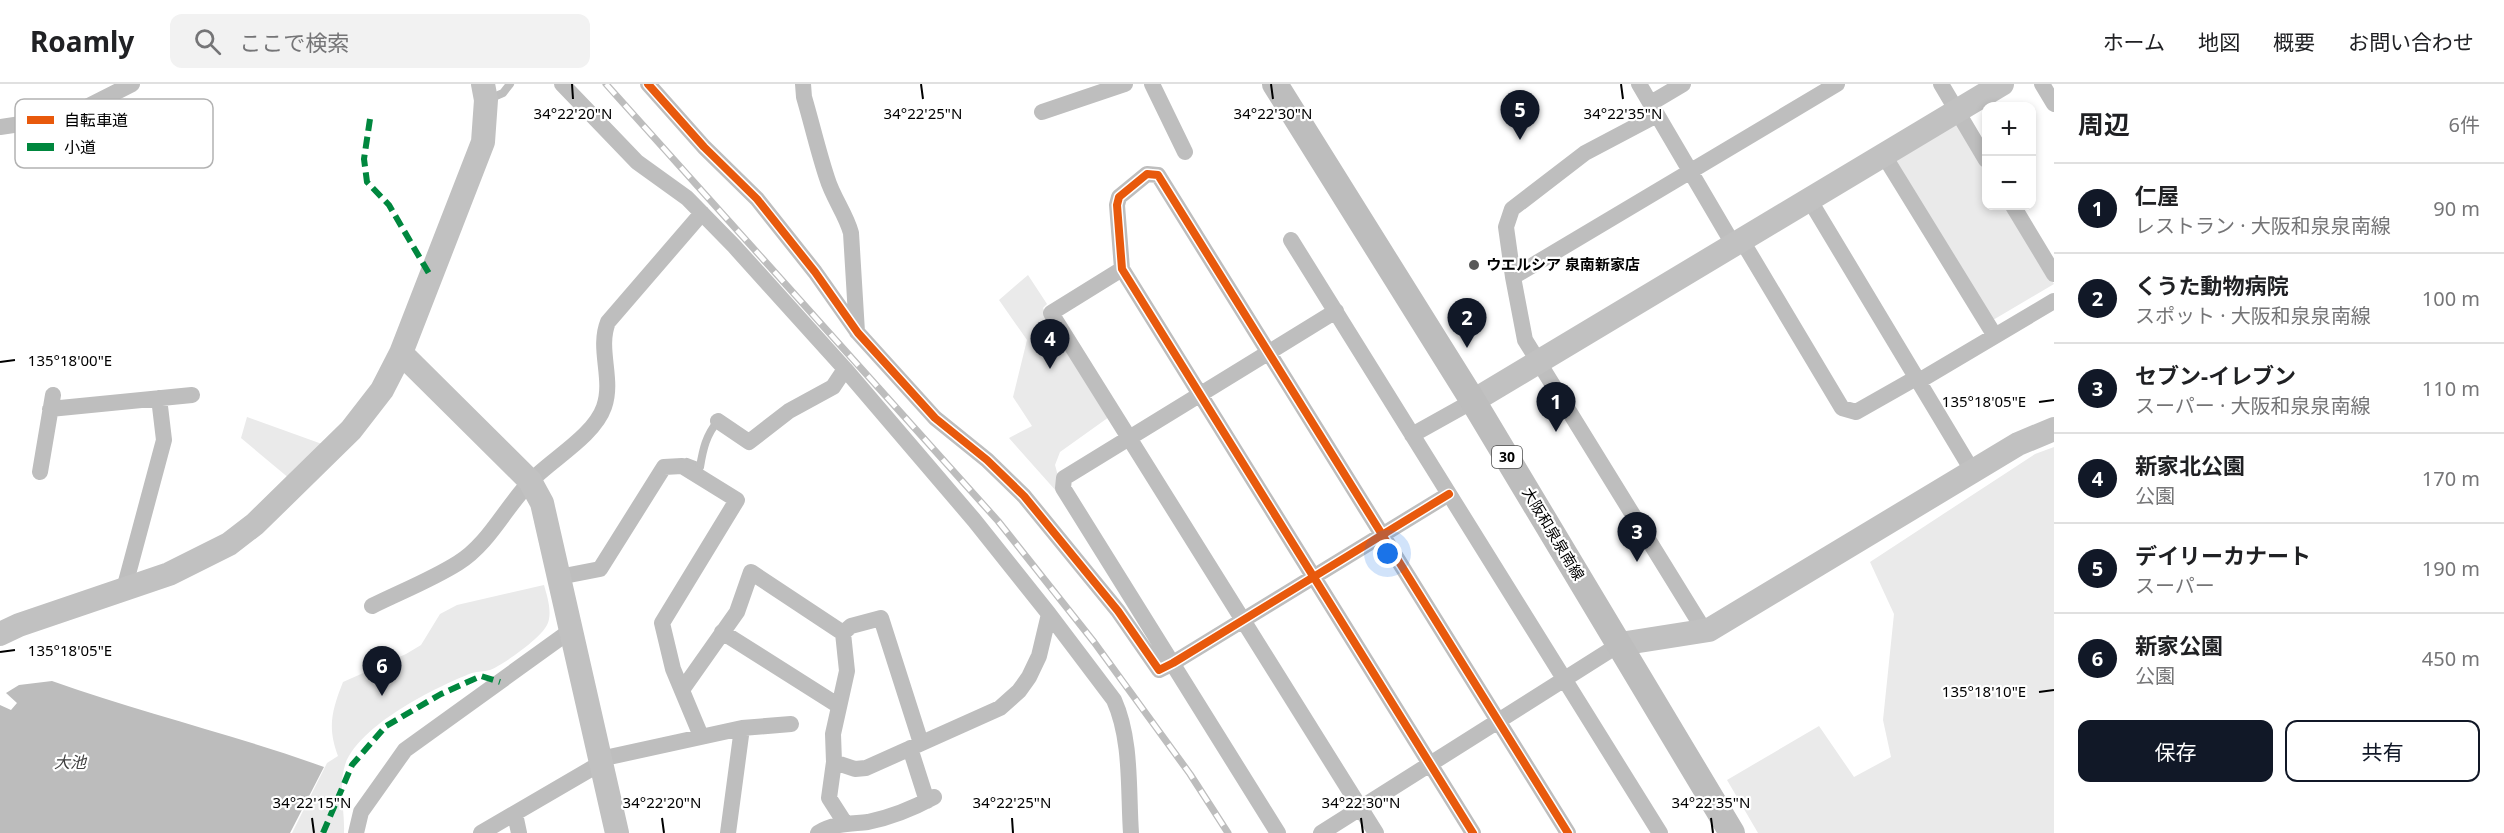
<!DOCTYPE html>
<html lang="ja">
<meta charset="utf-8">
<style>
:root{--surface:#fff;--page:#f2f2f2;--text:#202124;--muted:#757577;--line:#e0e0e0;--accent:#111827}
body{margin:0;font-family:"Noto Sans","Noto Sans JP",sans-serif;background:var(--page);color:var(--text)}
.controls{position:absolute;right:18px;top:18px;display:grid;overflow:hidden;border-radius:12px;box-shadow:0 3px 9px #0003}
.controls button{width:54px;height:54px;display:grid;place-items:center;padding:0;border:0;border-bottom:2px solid var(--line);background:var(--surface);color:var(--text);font:30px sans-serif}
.you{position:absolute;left:1388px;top:470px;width:21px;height:21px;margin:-15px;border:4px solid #fff;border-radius:50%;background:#1a73e8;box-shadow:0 0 0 9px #1a73e833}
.badge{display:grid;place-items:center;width:39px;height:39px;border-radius:50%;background:var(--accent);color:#fff;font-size:20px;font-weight:700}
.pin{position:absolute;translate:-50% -50px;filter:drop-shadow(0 2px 3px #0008)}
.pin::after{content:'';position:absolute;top:32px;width:21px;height:18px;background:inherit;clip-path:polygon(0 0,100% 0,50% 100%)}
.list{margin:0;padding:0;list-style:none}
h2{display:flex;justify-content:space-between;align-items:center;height:78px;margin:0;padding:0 24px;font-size:26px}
h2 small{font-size:20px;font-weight:400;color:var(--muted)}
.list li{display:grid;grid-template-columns:39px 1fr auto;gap:18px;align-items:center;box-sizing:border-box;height:90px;padding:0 24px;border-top:2px solid var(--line)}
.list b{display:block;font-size:22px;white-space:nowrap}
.list p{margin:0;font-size:20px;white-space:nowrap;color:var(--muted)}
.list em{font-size:20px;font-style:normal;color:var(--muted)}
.actions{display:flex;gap:12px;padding:18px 24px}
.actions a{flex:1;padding:14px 0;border:2px solid var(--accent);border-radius:12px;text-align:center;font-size:21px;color:var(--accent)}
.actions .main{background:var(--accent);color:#fff}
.icon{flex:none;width:33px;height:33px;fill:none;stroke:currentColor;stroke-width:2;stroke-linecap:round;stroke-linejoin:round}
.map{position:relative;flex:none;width:2054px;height:749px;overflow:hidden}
header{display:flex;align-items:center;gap:36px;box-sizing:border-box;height:84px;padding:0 30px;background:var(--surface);border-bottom:2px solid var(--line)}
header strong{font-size:28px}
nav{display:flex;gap:33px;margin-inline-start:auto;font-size:21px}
.search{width:420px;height:54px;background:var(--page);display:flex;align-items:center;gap:15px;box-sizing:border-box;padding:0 21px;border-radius:12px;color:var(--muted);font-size:22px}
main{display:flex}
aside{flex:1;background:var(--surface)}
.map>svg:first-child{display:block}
.green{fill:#eaeaea}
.water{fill:#bcbcbc}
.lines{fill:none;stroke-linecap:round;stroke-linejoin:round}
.lane{stroke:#bebebe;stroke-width:8}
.street{stroke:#bebebe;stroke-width:16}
.secondary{stroke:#c1c1c1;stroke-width:24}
.primary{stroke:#bdbdbd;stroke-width:26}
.rail-casing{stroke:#bdbdbd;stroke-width:7}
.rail{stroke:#fff;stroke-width:4.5;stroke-dasharray:14;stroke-linecap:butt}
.quiet{stroke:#00873e;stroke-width:6;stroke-dasharray:12 6;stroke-linecap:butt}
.cycleway-casing{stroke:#fff;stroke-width:11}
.cycleway{stroke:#e8590c;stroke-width:8}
.ticks{fill:none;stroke:#000;stroke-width:2}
.poi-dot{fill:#595959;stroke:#fff;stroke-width:2}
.labels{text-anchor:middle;stroke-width:4.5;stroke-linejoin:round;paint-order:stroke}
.shield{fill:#fff;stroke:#4c4c4c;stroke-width:1.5}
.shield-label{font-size:14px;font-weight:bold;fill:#000}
.poi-label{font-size:15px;font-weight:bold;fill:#000;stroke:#fff;text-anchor:start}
.street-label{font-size:15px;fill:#000;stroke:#fff}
.water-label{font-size:16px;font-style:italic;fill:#404040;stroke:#fff}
.key{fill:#fff;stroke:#b2b2b2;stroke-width:1.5}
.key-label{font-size:16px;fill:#000}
.ticks-label{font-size:15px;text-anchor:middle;fill:#000;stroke:#fff;stroke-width:4.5;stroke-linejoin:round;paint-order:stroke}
</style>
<header>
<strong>Roamly</strong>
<div class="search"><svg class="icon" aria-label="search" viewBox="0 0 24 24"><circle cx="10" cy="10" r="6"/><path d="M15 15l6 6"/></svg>ここで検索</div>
<nav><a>ホーム</a><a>地図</a><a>概要</a><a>お問い合わせ</a></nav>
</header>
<main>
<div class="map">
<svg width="2054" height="749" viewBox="0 0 2054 749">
<rect width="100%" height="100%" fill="#fff"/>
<path class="green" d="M 1955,35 L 1986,88 L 1986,122 L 2007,122 L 2054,200 L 1993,236 L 1891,74 Z
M 1028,191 L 1047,220 L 1043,224 L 1109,333 L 1060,368 L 1055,381 L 1065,417 L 1009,354 L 1032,342 L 1013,313 L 1027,256 L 999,216 Z
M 247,333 L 322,360 L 290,395 L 241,354 Z
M 2054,363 L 2054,749 L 1758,749 L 1727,696 L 1819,642 L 1854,693 L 1891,673 L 1883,636 L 1894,530 L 1870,478 L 2035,370 Z
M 544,501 C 547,512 553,529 547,541 C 540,555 504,580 490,586 C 484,588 478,587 472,589 C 435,603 358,642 345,681 C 338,703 345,727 344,749 L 292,749 L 327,679 L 338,672 C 327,643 332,626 343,598 L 406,570 L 421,561 L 440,530 L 457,521 Z"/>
<path class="water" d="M 52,597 C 142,629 235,651 324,683 L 290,749 L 0,749 L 0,621 L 11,626 L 17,619 L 6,609 L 19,601 Z"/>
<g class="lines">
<path class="lane" d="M 489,15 L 503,9 L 510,0
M 687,378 L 700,383 C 703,365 706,351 718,337"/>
<path class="street" d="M 562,0 L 637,78 L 687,114 L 734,162 L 845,285 L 974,436 L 1049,530 L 1114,616 C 1132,656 1128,706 1131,749
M 648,0 L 704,63 L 757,115 L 815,188 L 858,249 L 935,334 L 987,376 L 1024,412 L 1118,527 L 1159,586 L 1173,579 L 1449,410
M 803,0 L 804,13 C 812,40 818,67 827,94 C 833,114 846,130 851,149 L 857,248
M 1152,0 L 1185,68
M 1639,0 L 1733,160
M 1941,0 L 1986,76
M 2042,0 L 2054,20
M 1651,19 L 1683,0
M 1042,28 L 1125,0
M 1657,31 L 1585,69 L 1512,125 L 1506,143 L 1513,193 L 1525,256 L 1704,546
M 0,43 L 67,33 L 132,0
M 1883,70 L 1995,252
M 1809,115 L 1973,388
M 2013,122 L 2054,190
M 1741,155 L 1842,324 L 1856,328 L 1916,294
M 1291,156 L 1660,749
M 1122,185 L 1051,229 L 1376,749
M 1513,193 L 1837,0
M 1919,297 L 2054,217
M 50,325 L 192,311
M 718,337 L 749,358 L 789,327 L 833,303 L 845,285
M 1412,351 L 1473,317
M 40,388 L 53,311
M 559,493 L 600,485 L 664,383 L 682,382 L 737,416 L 662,539 L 673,585 L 701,652
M 124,505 L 164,356 L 159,314
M 372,522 C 400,508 431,496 458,479 C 489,460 506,422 531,397 C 552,375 594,352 604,323 C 614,295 597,265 608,238 L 702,129
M 722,548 L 839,622
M 843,549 L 851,542 L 881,534 L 921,659
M 682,606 L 737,528 L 751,488 L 843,549 L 847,587 L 833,650 L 834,678 L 829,714 L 845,739
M 910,664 L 927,717
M 600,675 L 742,644 L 791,640
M 834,678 L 855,685 L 866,684 L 1000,624 L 1019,607 L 1029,593 L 1039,572 L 1049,530
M 515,730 L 519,749
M 356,749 L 361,728 L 405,666 L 570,547
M 481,749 L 601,679
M 728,749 L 742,644
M 818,749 C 834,739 850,740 868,738 C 892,733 912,725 934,713
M 1278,749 L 1063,404 L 1064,394 L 1336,227
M 1321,749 L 1620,560
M 1473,749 L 1122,185 L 1117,121 L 1119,113 L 1147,90 L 1158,91 L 1568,749"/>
<path class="secondary" d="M 401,269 L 530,397 L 542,419 L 617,749
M 1473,317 L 2002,0
M 0,550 L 19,541 L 169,490 L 229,460 L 255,440 L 351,346 L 382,306 L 401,269 L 483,58 L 486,16 L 483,0
M 1620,560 L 1709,546 L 2018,360 L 2054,345"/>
<path class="primary" d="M 1275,0 L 1473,317 L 1732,749"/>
<g class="rail-casing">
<path id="rail" d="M 606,0 L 998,437 L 1094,558 L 1190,690 L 1228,749"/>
</g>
<use href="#rail" class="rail"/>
<path class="quiet" d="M 370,35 L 364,75 L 367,98 L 389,121 L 431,193
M 323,749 L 352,681 L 386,642 L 441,610 L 481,592 L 500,598"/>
<g class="cycleway-casing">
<path id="cycleway" d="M 648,0 L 704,63 L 757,115 L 815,188 L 858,249 L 935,334 L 987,376 L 1024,412 L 1118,527 L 1159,586 L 1173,579 L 1449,410
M 1473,749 L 1122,185 L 1117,121 L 1119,113 L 1147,90 L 1158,91 L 1568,749"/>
</g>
<use href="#cycleway" class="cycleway"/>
</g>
<path class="ticks" d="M 572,0 L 573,15M 921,0 L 923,15M 1271,0 L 1273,15M 1621,0 L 1623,15M 0,278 L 15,276M 2039,318 L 2054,316M 0,568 L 15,566M 2039,608 L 2054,606M 312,734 L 314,749M 662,734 L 664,749M 1012,734 L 1013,749M 1361,734 L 1363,749M 1711,734 L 1713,749"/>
<circle class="poi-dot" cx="1474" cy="181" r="6"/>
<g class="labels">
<rect class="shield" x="1492" y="362" width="30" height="22" rx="4.5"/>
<g class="shield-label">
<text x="1507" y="378">30</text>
</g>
<g class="poi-label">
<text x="1486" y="186">ウエルシア 泉南新家店</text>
</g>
<g class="street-label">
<text transform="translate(1553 450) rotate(59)" y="5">大阪和泉泉南線</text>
</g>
<g class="water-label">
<text x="70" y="684">大池</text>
</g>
</g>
<rect x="15" y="15" width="198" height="69" rx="9" class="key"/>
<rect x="27" y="32" width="27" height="8" fill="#e8590c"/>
<rect x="27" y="59" width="27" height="8" fill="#00873e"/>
<g class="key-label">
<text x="64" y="42">自転車道</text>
<text x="64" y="69">小道</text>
</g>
<g class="ticks-label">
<text x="573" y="35">34°22'20"N</text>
<text x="923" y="35">34°22'25"N</text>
<text x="1273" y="35">34°22'30"N</text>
<text x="1623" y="35">34°22'35"N</text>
<text x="70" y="282">135°18'00"E</text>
<text x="1984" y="323">135°18'05"E</text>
<text x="70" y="572">135°18'05"E</text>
<text x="1984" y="613">135°18'10"E</text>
<text x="312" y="724">34°22'15"N</text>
<text x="662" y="724">34°22'20"N</text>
<text x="1012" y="724">34°22'25"N</text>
<text x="1361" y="724">34°22'30"N</text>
<text x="1711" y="724">34°22'35"N</text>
</g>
</svg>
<div class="controls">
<button>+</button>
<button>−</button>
</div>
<div class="you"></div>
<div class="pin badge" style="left:1556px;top:348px">1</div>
<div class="pin badge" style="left:1467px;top:264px">2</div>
<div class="pin badge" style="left:1637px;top:478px">3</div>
<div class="pin badge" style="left:1050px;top:285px">4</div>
<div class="pin badge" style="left:1520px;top:56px">5</div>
<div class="pin badge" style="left:382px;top:612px">6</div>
</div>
<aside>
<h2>周辺<small>6件</small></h2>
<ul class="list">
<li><span class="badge">1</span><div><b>仁屋</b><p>レストラン · 大阪和泉泉南線</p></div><em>90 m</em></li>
<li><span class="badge">2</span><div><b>くうた動物病院</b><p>スポット · 大阪和泉泉南線</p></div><em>100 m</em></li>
<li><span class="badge">3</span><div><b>セブン-イレブン</b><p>スーパー · 大阪和泉泉南線</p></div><em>110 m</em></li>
<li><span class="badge">4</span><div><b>新家北公園</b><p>公園</p></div><em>170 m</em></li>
<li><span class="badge">5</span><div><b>デイリーカナート</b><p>スーパー</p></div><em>190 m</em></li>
<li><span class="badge">6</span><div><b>新家公園</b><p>公園</p></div><em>450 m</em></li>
</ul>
<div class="actions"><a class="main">保存</a><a>共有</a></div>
</aside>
</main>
